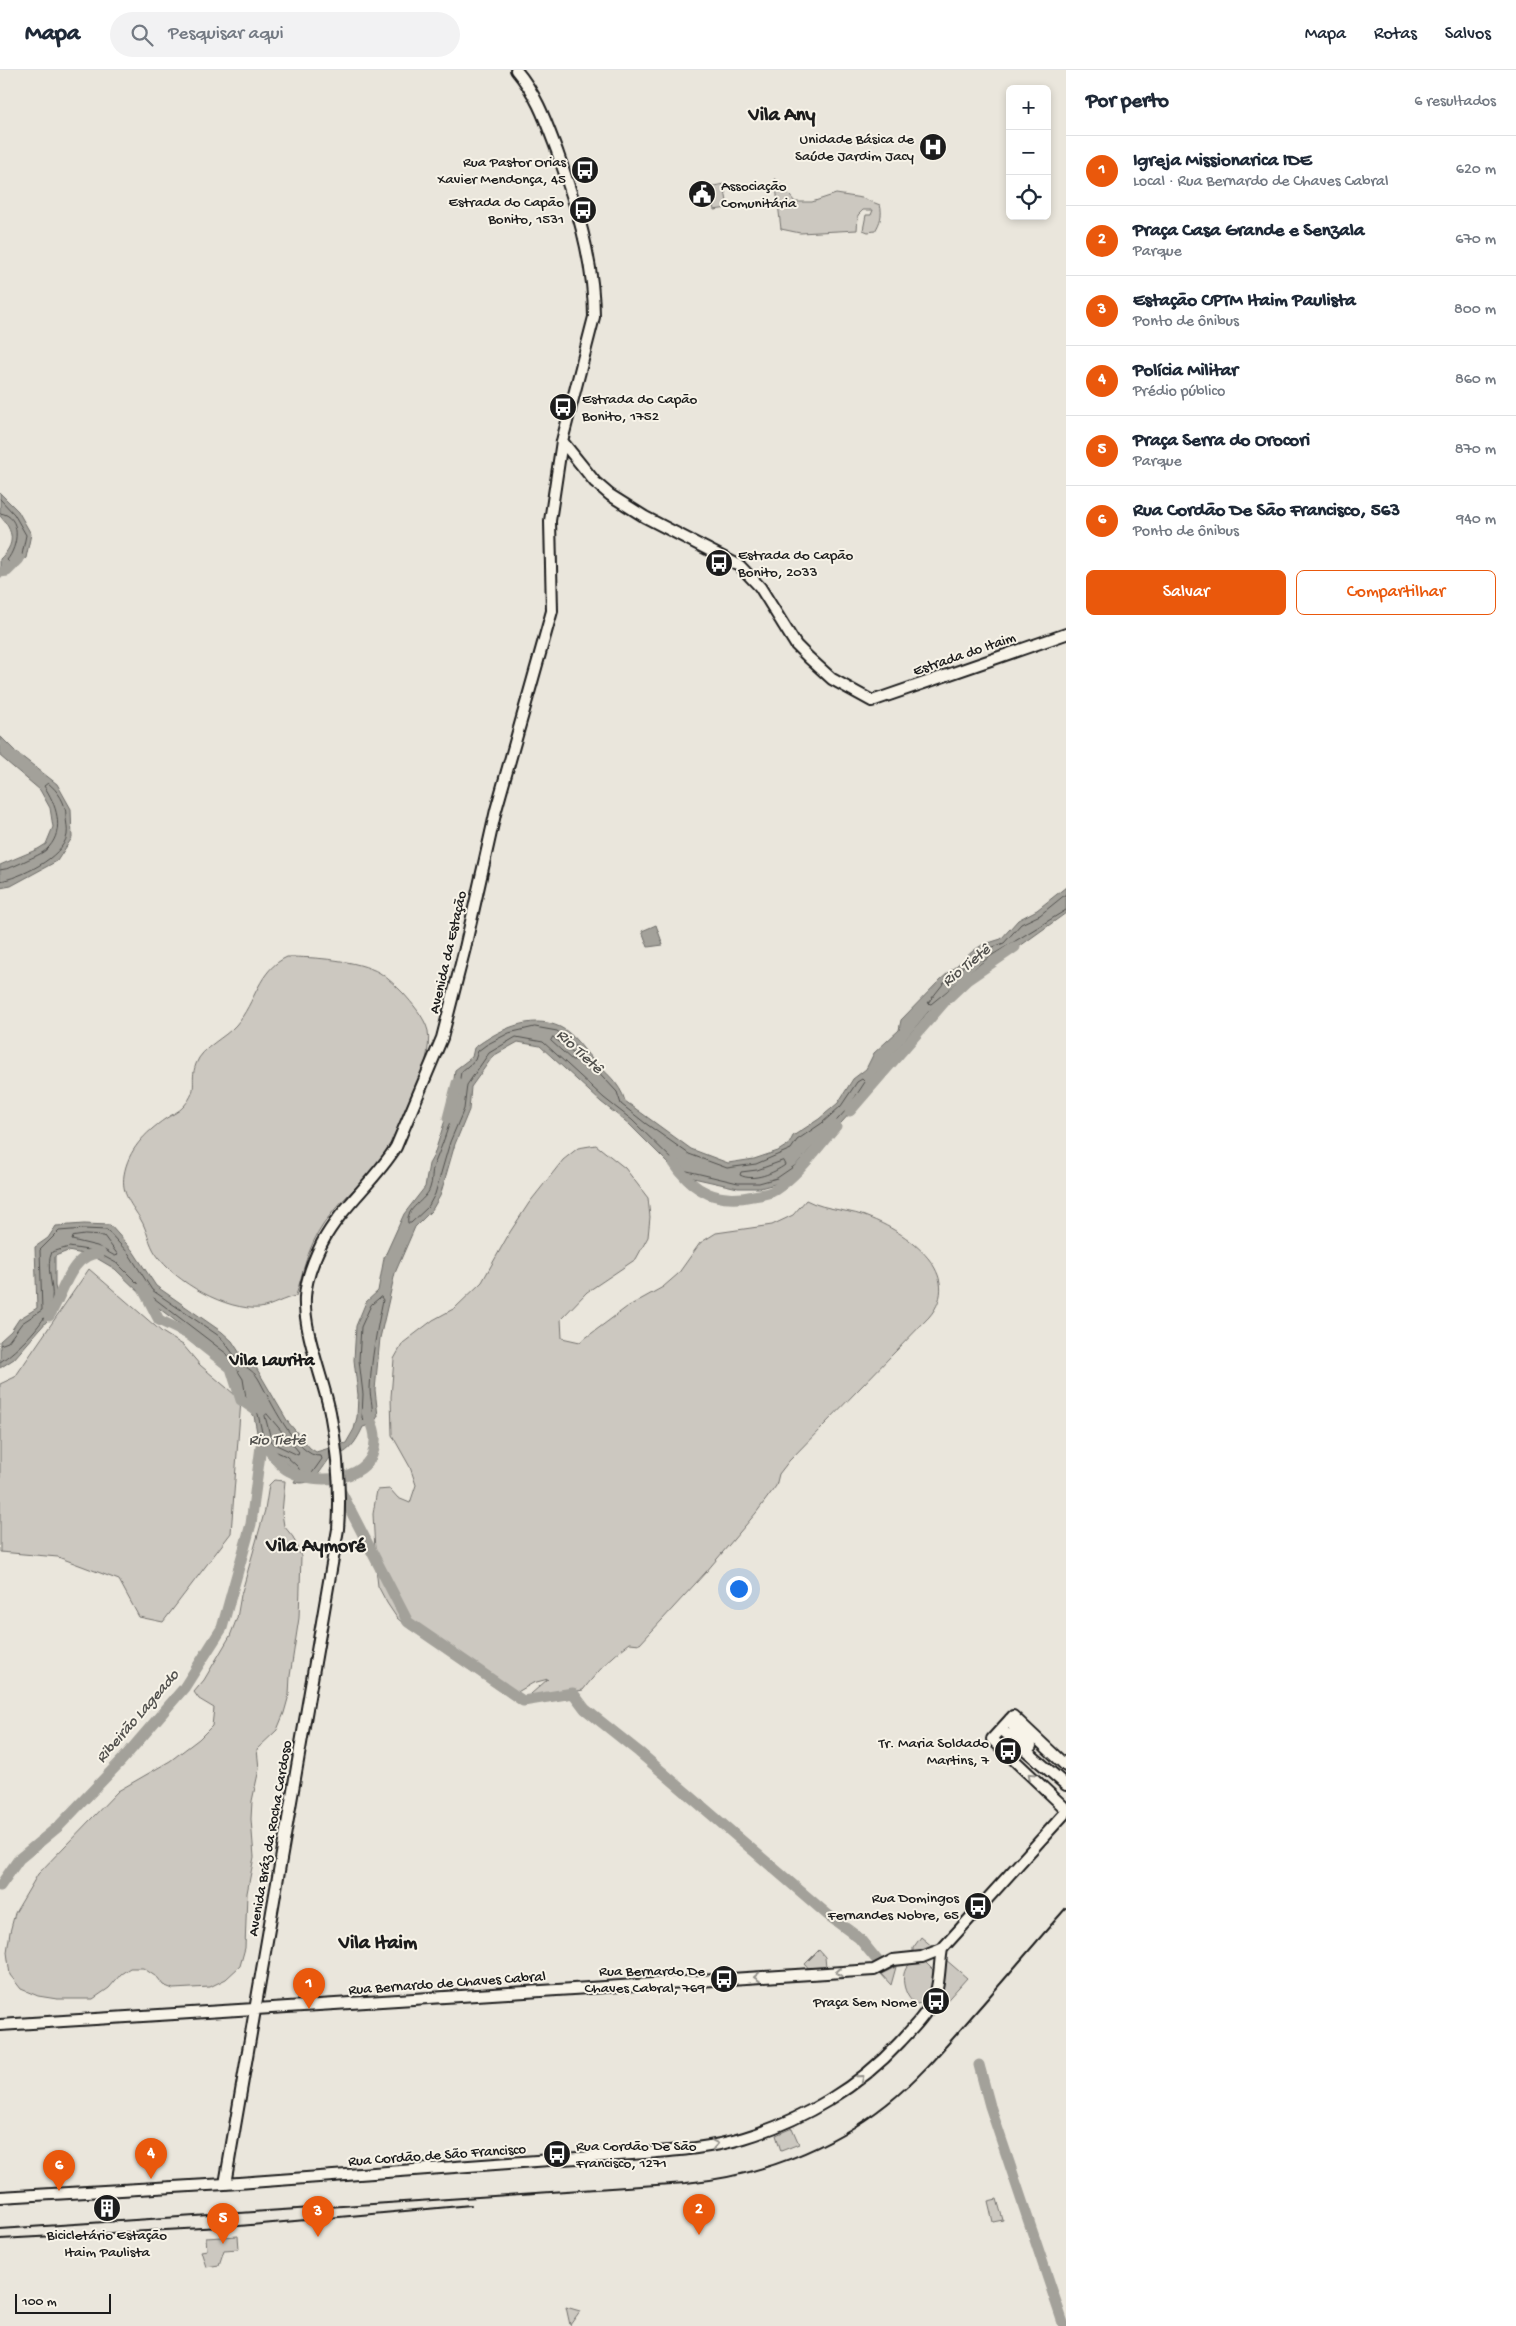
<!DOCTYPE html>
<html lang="pt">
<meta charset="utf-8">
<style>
:root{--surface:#fff;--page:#f2f2f3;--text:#1f2937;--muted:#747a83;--line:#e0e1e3;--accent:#ea580c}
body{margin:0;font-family:"Gochi Hand",sans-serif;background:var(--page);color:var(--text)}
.controls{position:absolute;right:15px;top:15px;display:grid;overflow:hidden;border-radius:8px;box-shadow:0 2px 8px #0003}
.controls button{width:45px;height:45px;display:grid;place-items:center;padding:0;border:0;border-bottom:1px solid var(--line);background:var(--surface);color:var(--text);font:25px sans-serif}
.scale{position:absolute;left:15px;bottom:12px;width:96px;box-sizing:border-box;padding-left:5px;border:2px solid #1c1c1c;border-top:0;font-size:14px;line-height:18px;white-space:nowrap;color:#1c1c1c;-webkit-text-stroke:4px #f7f3e8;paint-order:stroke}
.you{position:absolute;left:738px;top:1518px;width:18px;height:18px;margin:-12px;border:4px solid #fff;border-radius:50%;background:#1a73e8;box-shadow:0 0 0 8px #1a73e833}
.badge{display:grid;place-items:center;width:32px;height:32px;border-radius:50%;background:var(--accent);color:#fff;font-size:16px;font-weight:700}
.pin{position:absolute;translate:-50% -41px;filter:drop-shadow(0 1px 2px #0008)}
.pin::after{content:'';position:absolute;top:26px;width:18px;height:15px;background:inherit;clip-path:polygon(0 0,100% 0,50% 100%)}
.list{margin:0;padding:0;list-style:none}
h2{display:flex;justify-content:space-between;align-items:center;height:65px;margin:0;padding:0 20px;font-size:21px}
h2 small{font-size:16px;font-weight:400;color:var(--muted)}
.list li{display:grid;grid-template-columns:32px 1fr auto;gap:15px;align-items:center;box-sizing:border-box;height:70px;padding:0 20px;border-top:1px solid var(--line)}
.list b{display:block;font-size:19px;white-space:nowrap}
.list p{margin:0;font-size:16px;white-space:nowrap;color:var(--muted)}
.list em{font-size:16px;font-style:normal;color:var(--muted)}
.actions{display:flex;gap:10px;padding:15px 20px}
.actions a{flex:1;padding:11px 0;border:1px solid var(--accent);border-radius:8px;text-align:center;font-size:18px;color:var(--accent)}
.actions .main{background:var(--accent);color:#fff}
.icon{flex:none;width:28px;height:28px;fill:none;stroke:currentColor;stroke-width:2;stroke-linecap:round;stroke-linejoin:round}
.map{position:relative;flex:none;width:1066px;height:2256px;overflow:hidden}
header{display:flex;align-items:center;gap:30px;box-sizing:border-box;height:70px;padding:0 25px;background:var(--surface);border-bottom:1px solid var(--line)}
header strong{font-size:24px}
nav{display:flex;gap:28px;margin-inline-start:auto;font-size:18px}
.search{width:350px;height:45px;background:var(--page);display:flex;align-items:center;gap:12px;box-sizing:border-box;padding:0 18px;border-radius:28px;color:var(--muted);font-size:19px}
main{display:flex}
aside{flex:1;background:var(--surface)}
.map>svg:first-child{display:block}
.green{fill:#ccc8c0;stroke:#74726e}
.water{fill:#a3a19a;stroke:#6d6c68}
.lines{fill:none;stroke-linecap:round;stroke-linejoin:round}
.shore{stroke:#52514e;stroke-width:1}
.river{stroke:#a3a19a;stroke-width:11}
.secondary-casing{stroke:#1c1c1c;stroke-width:14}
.secondary{stroke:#f7f3e8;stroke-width:10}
.rail{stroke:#1c1c1c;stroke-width:2}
.oneway{stroke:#94928c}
.labels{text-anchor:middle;stroke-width:4;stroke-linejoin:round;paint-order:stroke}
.poi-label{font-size:15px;fill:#1c1c1c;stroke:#f7f3e8;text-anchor:end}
.street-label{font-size:15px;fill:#1c1c1c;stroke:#f7f3e8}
.water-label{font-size:16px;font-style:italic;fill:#52514e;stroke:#f7f3e8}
.quarter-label{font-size:18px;font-weight:bold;fill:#1c1c1c;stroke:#f7f3e8}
.district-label{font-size:20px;font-weight:bold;fill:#1c1c1c;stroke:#f7f3e8}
</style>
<header>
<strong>Mapa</strong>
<div class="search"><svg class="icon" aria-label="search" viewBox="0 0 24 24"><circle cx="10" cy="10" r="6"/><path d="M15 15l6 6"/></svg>Pesquisar aqui</div>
<nav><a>Mapa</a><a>Rotas</a><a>Salvos</a></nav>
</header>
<main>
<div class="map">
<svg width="1066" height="2256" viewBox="0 0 1066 2256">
<rect width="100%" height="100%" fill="#eae6dc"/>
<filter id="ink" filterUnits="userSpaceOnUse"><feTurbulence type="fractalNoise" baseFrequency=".02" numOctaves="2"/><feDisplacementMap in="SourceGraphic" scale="10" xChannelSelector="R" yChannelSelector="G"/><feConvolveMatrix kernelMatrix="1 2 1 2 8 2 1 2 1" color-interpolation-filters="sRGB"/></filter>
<g filter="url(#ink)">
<path class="green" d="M 775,108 L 795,132 L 812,132 L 836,124 L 862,128 L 880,135 C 883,144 880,153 875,161 L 868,162 L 863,160 L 866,145 L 871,145 L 873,140 L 863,140 L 858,145 L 857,160 L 800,163 L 781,159 Z
M 724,114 L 728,138 L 714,140 L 709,117 Z
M 287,887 C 313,887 358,890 380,903 C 389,909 396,916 403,923 C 412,933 425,948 428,961 C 434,993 397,1071 376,1096 C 358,1117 338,1132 323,1155 C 308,1177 303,1201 296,1226 C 284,1228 272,1236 260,1238 C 226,1241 175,1212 156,1184 C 149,1174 147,1160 141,1150 C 132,1135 121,1124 124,1105 C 128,1080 145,1063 165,1049 C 171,1045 179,1042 184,1036 C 200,1017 189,1013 196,994 C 202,977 225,968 236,955 C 256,932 258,900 287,887 Z
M 596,1075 L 625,1098 L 648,1128 L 650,1147 L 648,1167 L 636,1189 L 587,1222 L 561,1249 L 562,1268 L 580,1272 L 627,1237 L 663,1217 L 678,1204 L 700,1173 L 716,1163 L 772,1155 L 793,1145 L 806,1130 C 827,1141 851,1139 872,1149 C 909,1164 965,1205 929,1247 L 789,1391 L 779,1404 L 776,1416 L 756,1443 L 706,1502 L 640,1574 L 630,1573 C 611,1587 597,1602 583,1620 L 523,1631 L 548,1609 L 533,1613 L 509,1627 L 496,1613 L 465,1593 L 435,1568 L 411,1560 L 397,1548 L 387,1533 L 378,1516 L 376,1498 L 373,1444 L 377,1420 L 390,1419 L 398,1428 L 410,1433 L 416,1415 L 410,1397 L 392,1365 L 391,1327 L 394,1289 L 403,1273 L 433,1250 L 455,1238 L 482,1212 L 510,1162 L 529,1133 L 563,1090 L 578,1078 Z
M 89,1199 L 162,1262 L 183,1275 L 200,1295 L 241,1330 L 231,1463 L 163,1552 L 139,1547 L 119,1510 L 58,1487 L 0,1482 L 0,1314 L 15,1307 Z
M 274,1410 L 285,1411 L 282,1443 L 284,1456 L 293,1467 L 301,1486 L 299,1548 L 290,1606 L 289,1625 L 284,1643 L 277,1660 L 257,1679 L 259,1699 L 252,1731 L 251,1749 L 254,1787 L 247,1823 L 245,1878 L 240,1896 L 226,1909 L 210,1917 L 173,1919 L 163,1915 L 158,1908 L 143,1898 L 130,1898 L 121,1904 L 109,1918 L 93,1929 L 57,1929 L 38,1926 L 21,1919 L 10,1905 L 7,1882 L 10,1862 L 15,1843 L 38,1804 L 118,1721 L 170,1691 L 199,1669 L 212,1656 L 214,1638 L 199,1629 L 194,1622 L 204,1610 L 230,1566 L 237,1548 L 241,1525 L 265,1440 L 269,1415 Z
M 921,1867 L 933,1877 L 913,1883 L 913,1878 Z
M 819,1880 L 825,1887 L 826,1898 L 810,1900 L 805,1894 Z
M 945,1889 L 967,1908 L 933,1946 L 931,1943 L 936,1933 Z
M 924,1891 L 933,1900 L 934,1913 L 928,1932 L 916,1934 C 904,1928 897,1900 912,1893 C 915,1891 921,1892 924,1891 Z
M 896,1897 L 891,1915 L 881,1904 Z
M 792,2058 L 799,2074 L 781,2081 L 776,2065 Z
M 997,2129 L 1003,2150 L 993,2152 L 988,2131 Z
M 238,2166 L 239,2179 L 224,2180 L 219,2195 L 206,2197 L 201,2181 L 207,2180 L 206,2168 Z
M 566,2237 L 580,2241 L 570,2255 Z"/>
<path class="water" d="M 0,423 L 18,441 L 31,464 L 26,488 C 18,494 10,501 0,500 L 0,489 C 16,474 14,461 0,446 Z
M 0,666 L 16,682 L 57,714 L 71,739 L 72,768 L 57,791 L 11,816 L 0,818 L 0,795 L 38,779 L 46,774 L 53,757 L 50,738 L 40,720 L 0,686 Z
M 1066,817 L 1066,843 L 1020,876 L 992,891 L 928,942 L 870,1013 L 852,1041 L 800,1098 L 779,1113 L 760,1118 L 738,1118 L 680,1105 L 629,1054 L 601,1032 L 540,976 L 518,972 L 493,986 L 471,1017 L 469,1040 L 455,1074 L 440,1126 L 432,1140 L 415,1157 L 395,1203 L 380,1268 L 375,1320 L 378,1346 L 373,1354 L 363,1357 C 355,1374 348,1384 330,1388 C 319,1402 314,1417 294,1412 L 298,1405 C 289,1393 279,1388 265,1383 L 259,1373 L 254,1346 L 241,1330 L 238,1311 L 224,1288 L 143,1226 L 115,1199 L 93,1186 L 68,1181 L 55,1186 L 55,1216 L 58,1229 L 53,1244 L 14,1289 L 0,1298 L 0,1271 L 11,1261 L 19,1249 L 37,1238 L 35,1177 L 48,1168 L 56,1156 L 84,1154 L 110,1155 L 133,1181 L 156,1216 L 222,1262 L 232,1271 L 243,1288 L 254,1294 L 288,1352 L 310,1378 L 316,1382 L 346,1373 L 354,1359 L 357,1347 L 358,1325 L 354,1290 L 356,1256 L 366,1232 L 378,1221 L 384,1188 L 404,1144 L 425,1117 L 429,1094 L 434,1085 L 452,1028 L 455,1000 L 472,987 L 474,978 C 497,961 530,943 560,957 C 573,963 582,978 592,989 C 605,1002 620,1013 625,1031 L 691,1079 L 728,1093 L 754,1089 L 778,1081 L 789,1074 L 793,1066 L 819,1049 L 838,1033 L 853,1009 L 866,999 L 874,983 L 899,960 L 901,950 L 940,910 L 973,881 L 982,875 L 1001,869 L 1018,850 L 1037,840 Z
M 656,855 L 663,875 L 648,877 L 642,861 Z"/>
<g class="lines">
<path class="shore" d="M 0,429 L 14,444 L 26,465 L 22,485 L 10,493 L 7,490 C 18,477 23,446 0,443
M 0,800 C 9,799 17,795 25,791 C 33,787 43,784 49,777 C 65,759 56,734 44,716 L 48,713 C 58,721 66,733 66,746 C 66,752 68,759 67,765 C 63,788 19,808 0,811
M 1066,824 L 1040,845 L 1021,854 L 1004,873 L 985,880 L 976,885 L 943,914 L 928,933 L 931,934 L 989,887 L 1066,840
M 535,957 L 557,961 L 570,971 L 617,1022 L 621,1034 L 645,1053 L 689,1084 L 727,1098 L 756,1094 L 791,1079 L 797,1070 L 822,1053 L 841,1036 L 857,1012 L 862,1009 L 865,1012 L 848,1038 L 796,1095 L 777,1108 L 759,1113 L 738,1113 L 683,1100 L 632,1050 L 604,1028 L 543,972 L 516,967 L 489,983 L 467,1015 L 464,1039 L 450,1072 L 435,1124 L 428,1137 L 411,1153 L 408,1153 C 405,1138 426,1131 430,1118 C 433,1111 431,1102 434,1095 C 447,1064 456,1036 461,1002 L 475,990 L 478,981 L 486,975 L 509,963 Z
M 553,967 L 574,984 L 576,990 L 572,990 L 551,971 Z
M 783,1091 L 785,1095 C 774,1103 753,1112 740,1105 L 741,1102 L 757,1100 Z
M 85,1165 L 104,1166 L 118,1185 L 115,1186 L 97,1176 L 72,1170 L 73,1167 Z
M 381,1227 L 383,1230 C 377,1259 371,1289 370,1319 C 370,1329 375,1341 370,1349 L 364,1350 L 362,1348 L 363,1324 L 359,1290 L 361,1257 L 371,1235 Z
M 0,1275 L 8,1272 L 22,1253 L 42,1240 L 40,1180 L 59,1161 L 84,1159 L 107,1160 L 129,1184 L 152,1220 L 219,1266 C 227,1274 231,1282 238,1290 C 244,1297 253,1300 258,1308 C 269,1327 296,1388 321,1386 L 322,1389 L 310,1406 L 305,1408 L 297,1396 L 286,1386 L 268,1378 L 264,1371 L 258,1344 L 246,1328 L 243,1309 L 227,1284 L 146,1222 L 118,1194 L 94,1181 L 69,1177 L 52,1182 C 45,1197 54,1215 52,1229 C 50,1249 16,1282 0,1292
M 267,1344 L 299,1382 L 298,1385 L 272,1373 L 265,1346 Z"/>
<path class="river" d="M 0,502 L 7,501 L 19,489
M 850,1041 L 946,930 L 967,910 L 1015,877
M 448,1048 L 457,1013
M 674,1093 C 693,1122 718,1134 753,1126 C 760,1125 769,1124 775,1120 C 799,1104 817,1078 836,1056
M 142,1217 L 159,1250 L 188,1264 L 231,1298 L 241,1330 L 254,1339
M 49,1246 C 63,1225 70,1183 100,1183
M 266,1376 C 272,1384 280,1397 289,1401 C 316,1416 374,1412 375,1371 C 376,1360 371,1352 367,1342
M 337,1414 L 408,1552 L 523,1631 L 573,1623 L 585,1639 L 639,1682 L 828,1845 L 859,1868 L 877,1890
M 0,1816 L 19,1789 L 59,1756 L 122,1690 L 184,1618 L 222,1558 L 251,1454 L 261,1376
M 979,1995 L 990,2036 L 1064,2256"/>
<g class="secondary-casing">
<path id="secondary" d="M 516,0 C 537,25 546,52 557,81 C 576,135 594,189 594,247 L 562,371 L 595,412 L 610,425 L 645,447 L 740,496 L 760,517 L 796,575 L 809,588 L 832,609 L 872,631 L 1066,564
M 1010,1649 L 1016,1662 L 1031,1676
M 1001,1659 L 1066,1715
M 1066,1696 L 1013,1646 L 992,1669 L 1066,1739
M 0,1955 L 874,1900 L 893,1890 L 922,1887 L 942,1879 L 1066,1742
M 225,2114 L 338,1459 C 341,1421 337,1379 330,1342 C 323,1308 303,1261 305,1227 C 306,1209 314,1189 322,1173 C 341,1137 375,1111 396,1077 L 442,968 L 465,878 L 496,740 L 552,541 L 550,451 L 562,371
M 0,2127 L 225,2114 L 632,2084 C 669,2081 708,2079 744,2068 C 803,2050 859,2017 900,1972 C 912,1959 925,1946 933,1930 C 940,1917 939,1894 942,1879"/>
</g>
<use href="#secondary" class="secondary"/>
<path class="rail" d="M 0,2159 L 686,2113 C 759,2106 829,2080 887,2034 C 920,2008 947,1975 974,1944 C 1005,1909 1035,1873 1066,1838
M 0,2169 L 239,2156 L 471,2135"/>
</g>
<defs><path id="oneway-chevron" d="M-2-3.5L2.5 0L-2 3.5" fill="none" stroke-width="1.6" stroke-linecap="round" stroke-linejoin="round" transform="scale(1.25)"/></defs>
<g class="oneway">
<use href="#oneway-chevron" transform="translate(1031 1706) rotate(-137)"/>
<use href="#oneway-chevron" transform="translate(839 1902) rotate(177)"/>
<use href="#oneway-chevron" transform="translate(757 1907) rotate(176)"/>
<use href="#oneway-chevron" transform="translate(861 2008) rotate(-39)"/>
<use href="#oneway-chevron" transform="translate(715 2074) rotate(-10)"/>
</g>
</g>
<defs>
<g id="hospital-disc" transform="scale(1.4375)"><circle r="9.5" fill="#1c1c1c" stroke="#f7f3e8"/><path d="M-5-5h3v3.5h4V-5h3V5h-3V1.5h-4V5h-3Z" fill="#fff"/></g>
<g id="bus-disc" transform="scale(1.4375)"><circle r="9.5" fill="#1c1c1c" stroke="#f7f3e8"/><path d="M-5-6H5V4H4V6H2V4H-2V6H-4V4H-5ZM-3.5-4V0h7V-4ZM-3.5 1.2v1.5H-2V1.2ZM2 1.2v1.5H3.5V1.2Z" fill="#fff"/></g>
<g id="civic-disc" transform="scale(1.4375)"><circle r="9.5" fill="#1c1c1c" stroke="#f7f3e8"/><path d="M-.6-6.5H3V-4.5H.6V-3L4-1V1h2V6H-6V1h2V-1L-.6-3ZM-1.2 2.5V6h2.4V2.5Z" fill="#fff"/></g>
<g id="building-disc" transform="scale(1.4375)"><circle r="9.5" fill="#1c1c1c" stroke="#f7f3e8"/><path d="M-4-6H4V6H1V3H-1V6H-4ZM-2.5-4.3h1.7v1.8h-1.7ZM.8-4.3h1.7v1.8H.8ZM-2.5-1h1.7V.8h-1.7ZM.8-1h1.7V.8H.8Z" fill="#fff"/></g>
</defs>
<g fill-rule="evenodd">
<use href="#hospital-disc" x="933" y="77"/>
<use href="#bus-disc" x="585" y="100"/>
<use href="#civic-disc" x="702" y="124"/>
<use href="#bus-disc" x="583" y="140"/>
<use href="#bus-disc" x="563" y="337"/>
<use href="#bus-disc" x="719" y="493"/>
<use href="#bus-disc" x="1008" y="1681"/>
<use href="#bus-disc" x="978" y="1836"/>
<use href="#bus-disc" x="724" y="1909"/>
<use href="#bus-disc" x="936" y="1931"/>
<use href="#bus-disc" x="557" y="2084"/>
<use href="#building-disc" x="107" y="2138"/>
</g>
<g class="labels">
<g class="poi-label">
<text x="914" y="73">Unidade Básica de<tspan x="914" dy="17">Saúde Jardim Jacy</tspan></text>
<text x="566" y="96">Rua Pastor Orias<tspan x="566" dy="17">Xavier Mendonça, 45</tspan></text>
<text x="721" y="120" text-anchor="start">Associação<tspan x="721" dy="17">Comunitária</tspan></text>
<text x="564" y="136">Estrada do Capão<tspan x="564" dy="17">Bonito, 1531</tspan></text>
<text x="582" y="333" text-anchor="start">Estrada do Capão<tspan x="582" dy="17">Bonito, 1752</tspan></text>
<text x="738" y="489" text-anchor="start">Estrada do Capão<tspan x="738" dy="17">Bonito, 2033</tspan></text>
<text x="989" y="1677">Tr. Maria Soldado<tspan x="989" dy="17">Martins, 7</tspan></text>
<text x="959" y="1832">Rua Domingos<tspan x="959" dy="17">Fernandes Nobre, 65</tspan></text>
<text x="705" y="1905">Rua Bernardo De<tspan x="705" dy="17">Chaves Cabral, 769</tspan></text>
<text x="917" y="1936">Praça Sem Nome</text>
<text x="576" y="2080" text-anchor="start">Rua Cordão De São<tspan x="576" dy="17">Francisco, 1271</tspan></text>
<text x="107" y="2169" text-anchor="middle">Bicicletário Estação<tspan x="107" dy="17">Itaim Paulista</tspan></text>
</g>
<g class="street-label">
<text transform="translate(964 583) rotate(-19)" y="5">Estrada do Itaim</text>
<text transform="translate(447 882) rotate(-77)" y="5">Avenida da Estação</text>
<text transform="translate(269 1768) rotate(-80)" y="5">Avenida Bráz da Rocha Cardoso</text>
<text transform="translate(447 1912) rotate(-4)" y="5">Rua Bernardo de Chaves Cabral</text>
<text transform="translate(437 2084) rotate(-4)" y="5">Rua Cordão de São Francisco</text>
</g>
<g class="water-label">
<text transform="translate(965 894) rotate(-39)" y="6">Rio Tietê</text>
<text transform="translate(581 980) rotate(43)" y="6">Rio Tietê</text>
<text x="277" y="1374">Rio Tietê</text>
<text transform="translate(136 1645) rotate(-49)" y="6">Ribeirão Lageado</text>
</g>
<g class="quarter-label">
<text x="272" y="1295">Vila Laurita</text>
</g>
<g class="district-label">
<text x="782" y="50">Vila Any</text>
<text x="316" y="1481">Vila Aymoré</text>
<text x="378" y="1878">Vila Itaim</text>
</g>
</g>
</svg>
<div class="controls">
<button>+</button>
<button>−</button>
<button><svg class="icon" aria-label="locate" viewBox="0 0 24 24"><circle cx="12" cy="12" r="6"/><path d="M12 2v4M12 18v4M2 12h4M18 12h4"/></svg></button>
</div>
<div class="scale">100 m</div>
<div class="you"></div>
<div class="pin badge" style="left:309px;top:1939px">1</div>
<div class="pin badge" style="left:699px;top:2165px">2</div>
<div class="pin badge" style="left:318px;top:2167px">3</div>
<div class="pin badge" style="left:151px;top:2109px">4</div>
<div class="pin badge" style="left:223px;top:2174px">5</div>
<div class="pin badge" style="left:59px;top:2121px">6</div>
</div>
<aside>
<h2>Por perto<small>6 resultados</small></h2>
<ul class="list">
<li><span class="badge">1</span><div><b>Igreja Missionarica IDE</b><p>Local · Rua Bernardo de Chaves Cabral</p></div><em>620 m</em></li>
<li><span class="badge">2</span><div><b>Praça Casa Grande e Senzala</b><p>Parque</p></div><em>670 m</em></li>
<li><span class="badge">3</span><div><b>Estação CPTM Itaim Paulista</b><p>Ponto de ônibus</p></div><em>800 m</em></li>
<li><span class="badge">4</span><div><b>Polícia Militar</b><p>Prédio público</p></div><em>860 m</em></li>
<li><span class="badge">5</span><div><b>Praça Serra do Orocori</b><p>Parque</p></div><em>870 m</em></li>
<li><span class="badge">6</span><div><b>Rua Cordão De São Francisco, 563</b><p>Ponto de ônibus</p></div><em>940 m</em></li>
</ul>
<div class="actions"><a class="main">Salvar</a><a>Compartilhar</a></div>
</aside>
</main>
